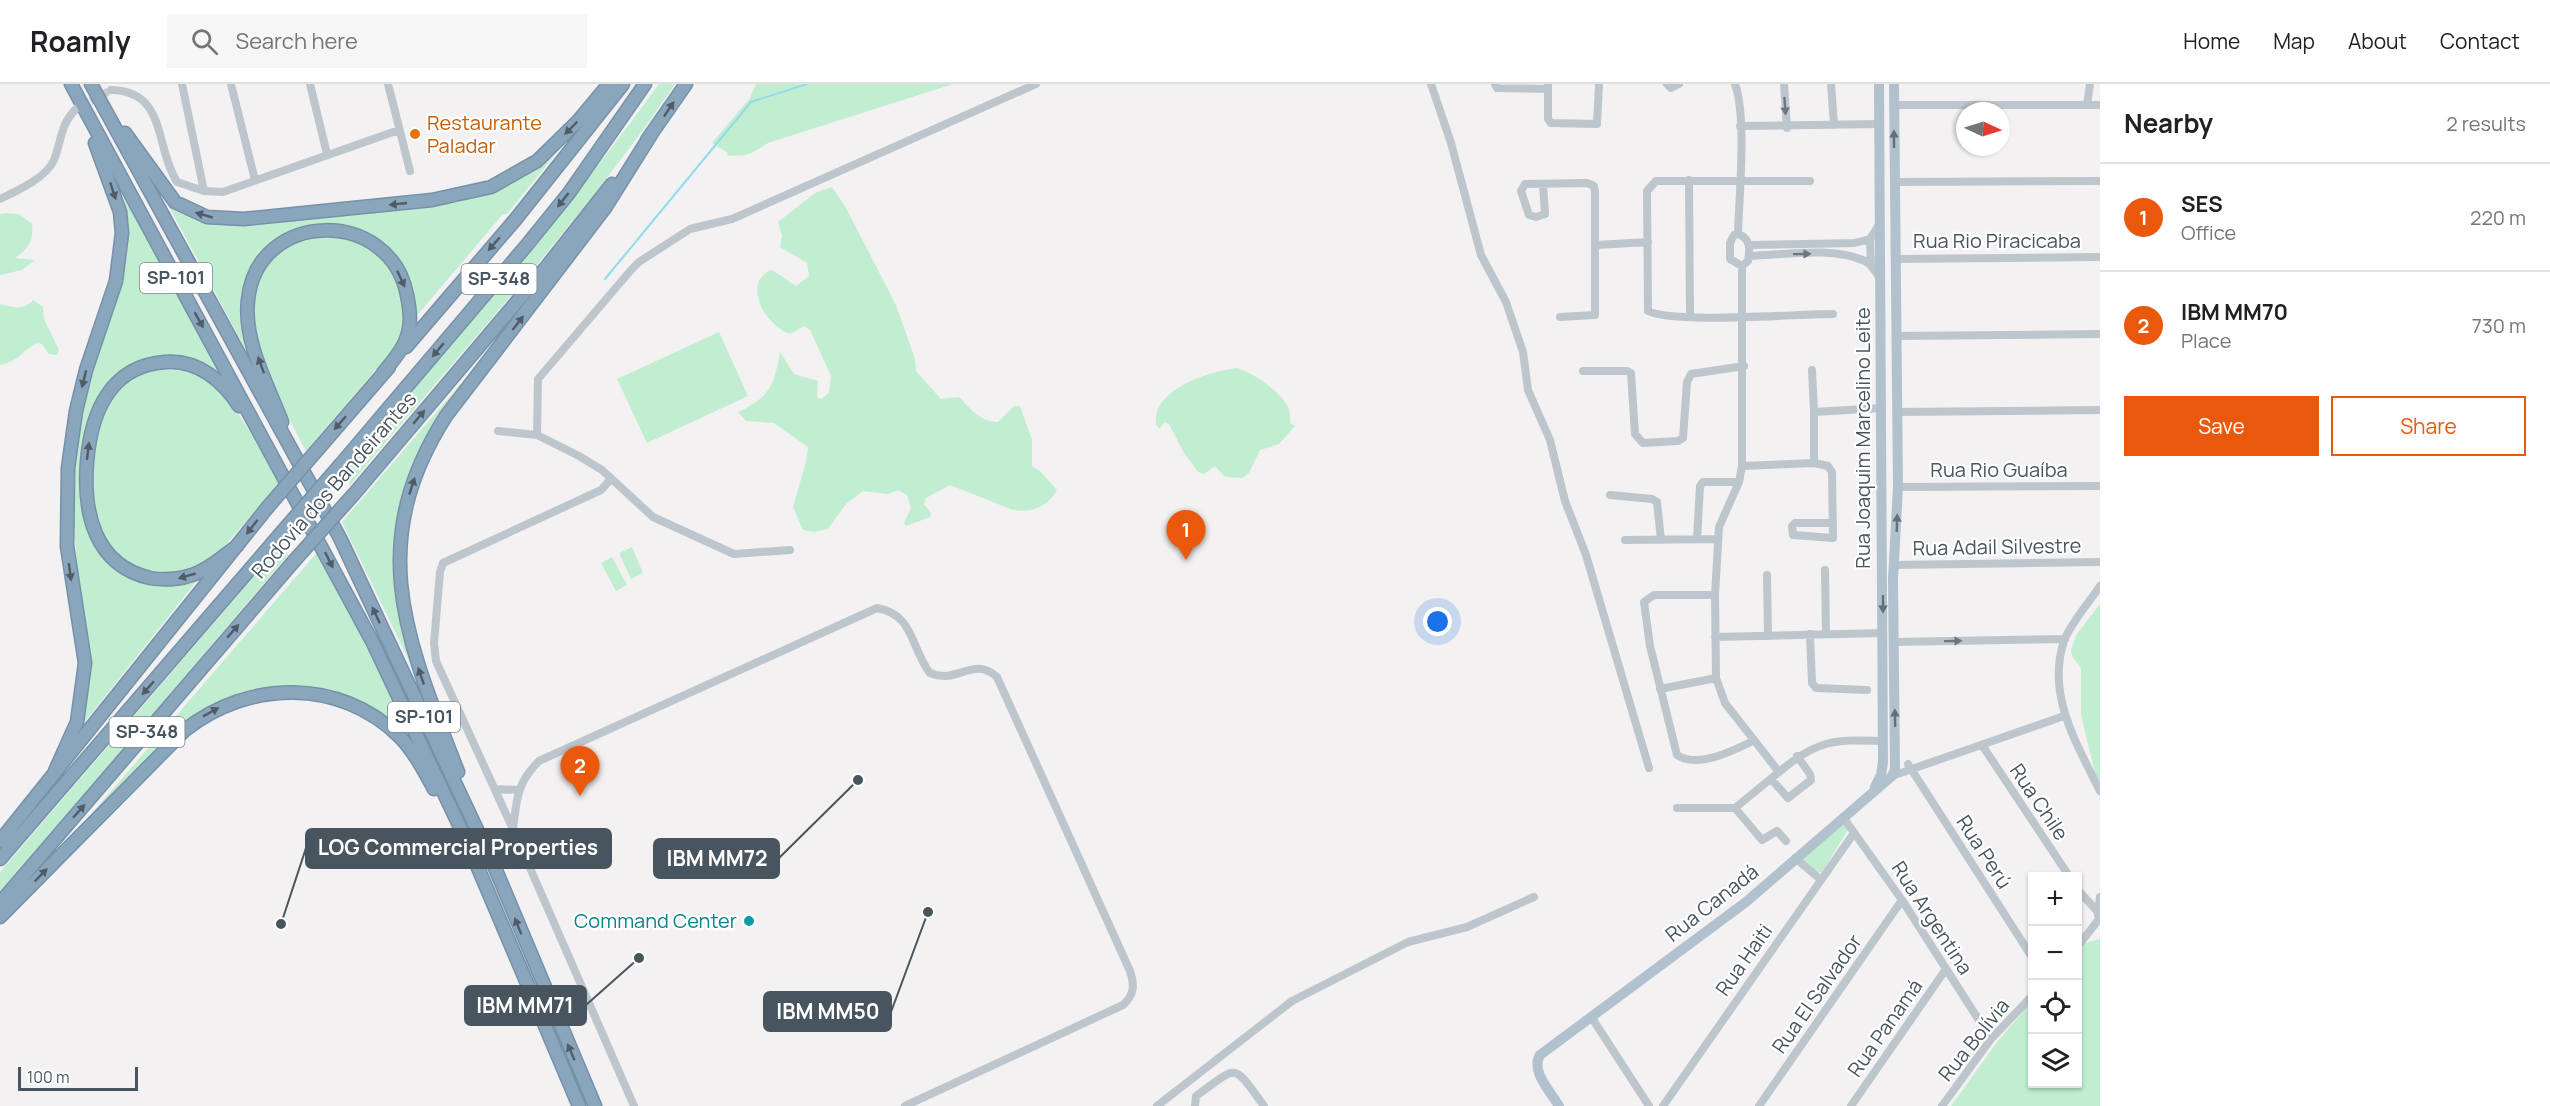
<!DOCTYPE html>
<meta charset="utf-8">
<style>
:root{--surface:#fff;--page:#f6f6f6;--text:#202124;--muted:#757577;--line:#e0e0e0;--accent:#ea580c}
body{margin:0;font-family:Manrope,sans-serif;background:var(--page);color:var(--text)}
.controls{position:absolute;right:18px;bottom:18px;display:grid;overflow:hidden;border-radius:0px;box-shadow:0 2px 4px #0004}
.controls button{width:54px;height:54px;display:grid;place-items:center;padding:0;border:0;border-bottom:2px solid var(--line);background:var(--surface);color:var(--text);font:30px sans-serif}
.compass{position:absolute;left:1956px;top:18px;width:54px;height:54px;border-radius:50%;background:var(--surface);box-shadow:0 2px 4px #0004;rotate:94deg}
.scale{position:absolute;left:18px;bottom:15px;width:120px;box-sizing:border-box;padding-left:6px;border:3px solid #49555e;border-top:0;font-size:16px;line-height:21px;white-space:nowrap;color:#49555e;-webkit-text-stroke:4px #fff;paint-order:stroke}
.you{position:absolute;left:1438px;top:538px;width:21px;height:21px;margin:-15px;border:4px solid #fff;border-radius:50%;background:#1a73e8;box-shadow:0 0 0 9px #1a73e833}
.badge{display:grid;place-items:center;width:39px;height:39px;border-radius:50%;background:var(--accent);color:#fff;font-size:20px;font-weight:700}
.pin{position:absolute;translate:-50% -50px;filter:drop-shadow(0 2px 3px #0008)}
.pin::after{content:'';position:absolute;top:32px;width:21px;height:18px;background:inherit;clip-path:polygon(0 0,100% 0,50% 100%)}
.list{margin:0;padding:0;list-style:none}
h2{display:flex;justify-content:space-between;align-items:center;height:78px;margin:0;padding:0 24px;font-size:26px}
h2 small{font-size:20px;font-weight:400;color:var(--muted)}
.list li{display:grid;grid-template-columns:39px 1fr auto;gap:18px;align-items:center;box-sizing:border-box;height:108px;padding:0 24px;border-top:2px solid var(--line)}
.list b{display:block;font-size:22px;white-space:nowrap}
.list p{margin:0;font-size:20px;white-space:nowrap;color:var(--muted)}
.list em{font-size:20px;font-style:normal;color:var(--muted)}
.actions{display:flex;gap:12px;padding:18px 24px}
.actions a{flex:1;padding:14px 0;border:2px solid var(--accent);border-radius:0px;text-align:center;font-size:21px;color:var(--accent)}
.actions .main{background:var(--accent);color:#fff}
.icon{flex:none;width:33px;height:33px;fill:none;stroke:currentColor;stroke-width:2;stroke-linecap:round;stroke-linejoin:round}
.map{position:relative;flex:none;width:2100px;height:1022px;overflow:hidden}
header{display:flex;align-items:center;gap:36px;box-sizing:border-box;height:84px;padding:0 30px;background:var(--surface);border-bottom:2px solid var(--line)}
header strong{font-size:28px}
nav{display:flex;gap:33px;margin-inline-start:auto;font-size:21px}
.search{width:420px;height:54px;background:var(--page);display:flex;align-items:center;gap:15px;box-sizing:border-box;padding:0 21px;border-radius:0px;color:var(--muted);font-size:22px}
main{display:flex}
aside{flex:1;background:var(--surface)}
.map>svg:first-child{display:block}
.green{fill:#c1eed1}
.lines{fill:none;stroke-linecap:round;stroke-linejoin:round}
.stream{stroke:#90dcea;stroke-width:2}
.minor-tunnel{stroke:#c8cacc;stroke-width:8;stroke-dasharray:8 4;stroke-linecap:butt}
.highway-casing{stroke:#7691a9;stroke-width:15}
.minor{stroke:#bdc6cd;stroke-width:8}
.major{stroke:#b2c1ce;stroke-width:10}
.highway{stroke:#8aa6bd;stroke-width:12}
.highway-bridge-casing{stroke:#7691a9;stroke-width:15;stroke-linecap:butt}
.highway-bridge{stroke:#8aa6bd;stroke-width:12}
.oneway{fill:#6c777f}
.oneway2{fill:#505d68}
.oneway3{fill:#63707a}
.food-dot{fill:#e8710a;stroke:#fff;stroke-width:2}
.culture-dot{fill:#0f9aa8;stroke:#fff;stroke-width:2}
.labels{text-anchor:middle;stroke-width:4.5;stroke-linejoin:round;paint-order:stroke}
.shield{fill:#fff;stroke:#80888e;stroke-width:1.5}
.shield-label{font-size:18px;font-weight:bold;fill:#49555e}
.food-label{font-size:20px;fill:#c56008;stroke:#fff;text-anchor:start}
.street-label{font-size:20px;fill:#49555e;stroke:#fff}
.culture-label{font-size:20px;fill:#0d838f;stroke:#fff;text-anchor:end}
.leader{fill:none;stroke:#49555e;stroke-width:2}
.callout-dot{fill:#49555e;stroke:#fff;stroke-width:2}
.callout{fill:#49555e;stroke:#49555e;stroke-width:2}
.callout-label{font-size:21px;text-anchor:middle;font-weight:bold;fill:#fff}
</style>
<header>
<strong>Roamly</strong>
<div class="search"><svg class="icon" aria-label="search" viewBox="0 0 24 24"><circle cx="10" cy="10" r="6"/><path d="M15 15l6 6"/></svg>Search here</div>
<nav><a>Home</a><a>Map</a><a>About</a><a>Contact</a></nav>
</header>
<main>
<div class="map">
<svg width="2100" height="1022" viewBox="0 0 2100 1022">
<rect width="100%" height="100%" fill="#f3f1f1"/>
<path class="green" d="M 659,0 L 675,0 C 578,143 458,270 350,401 L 343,389 C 451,261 561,135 659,0 Z
M 756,0 L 953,0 L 768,59 C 746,73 749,71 727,72 L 728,69 L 712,59 L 750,14 Z
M 555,71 L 507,130 L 503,130 L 414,235 L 409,200 L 358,146 L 342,142 L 318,141 L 293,148 L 248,194 L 261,294 L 165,115 L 166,113 L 174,121 L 251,138 L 456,119 L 501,105 Z
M 832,103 L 845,122 L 896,221 L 915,275 L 916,287 L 941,315 L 959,313 C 971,325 980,338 998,338 L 1014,322 L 1020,322 L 1032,356 L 1032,382 L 1040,387 L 1057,406 C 1048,423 1032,429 1013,426 L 950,401 L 926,414 L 924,420 L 931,429 L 930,433 L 906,442 L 904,439 L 911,424 L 907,411 L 898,406 L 888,410 L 863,407 L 846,420 L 828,445 L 814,448 L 803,446 L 793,423 L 806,378 L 808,363 L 774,339 L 746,337 L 738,328 C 770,313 774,302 780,268 L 794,290 L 818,297 L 817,314 L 821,315 L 829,309 L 831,292 L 810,246 L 804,242 L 790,250 C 772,244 751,217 759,197 C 761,193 766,189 769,186 L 774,187 L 796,202 L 809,192 L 807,179 L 780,163 L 782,152 L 778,138 L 815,109 Z
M 123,109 L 232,303 L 201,280 L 120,289 C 112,296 104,303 99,312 C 74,354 72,454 116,484 C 125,490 184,493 199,494 L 83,640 C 94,588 84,543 78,491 C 73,443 71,395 78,346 C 90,262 140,198 123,109 Z
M 5,129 L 19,130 L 32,140 C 34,157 28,165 15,174 L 35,176 L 22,186 L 0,191 L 0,130 Z
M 319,151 C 337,152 354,154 369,163 C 385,173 405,207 407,226 C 407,238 401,251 396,262 L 306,367 C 279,314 218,215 281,166 C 292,157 307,155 319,151 Z
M 33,216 L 43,223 L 44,235 L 59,266 L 57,271 L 49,270 L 42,260 L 37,259 C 20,268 21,276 0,281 L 0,220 C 12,223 24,227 33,216 Z
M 719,248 L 748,312 L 647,359 L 617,295 Z
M 482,275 L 484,276 L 415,384 L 397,511 L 404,553 L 416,591 L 342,438 Z
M 177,282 L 204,291 L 225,309 L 281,397 L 215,473 L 192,486 L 177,490 L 146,490 L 113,470 L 92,433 L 90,382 L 99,331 L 118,302 L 145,285 Z
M 1237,284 C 1252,288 1283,309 1289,325 C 1290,329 1290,334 1290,339 L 1295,342 L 1279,360 L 1260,366 L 1249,389 L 1242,394 L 1225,393 L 1215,382 L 1204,390 L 1198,388 L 1184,369 L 1169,340 L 1165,338 L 1159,345 L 1156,340 C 1152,305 1210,287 1237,284 Z
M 282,460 L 288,471 L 0,809 L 0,788 Z
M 632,463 L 643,489 L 631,495 L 619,469 Z
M 320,465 L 414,661 L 376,629 L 279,604 L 259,606 L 238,611 L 204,627 L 97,729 L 93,728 Z
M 612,473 L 627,501 L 616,507 L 601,479 Z
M 2100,520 L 2100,699 L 2096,693 L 2081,631 L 2081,584 L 2072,572 L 2071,565 L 2077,550 Z
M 1844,739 L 1848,746 L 1822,788 L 1816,788 L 1803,778 L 1803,772 Z
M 2100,855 L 2100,1022 L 1951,1022 L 1998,957 L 2032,917 L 2032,1000 L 2078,1000 L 2078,868 L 2085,859 Z"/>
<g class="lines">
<path class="stream" d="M 605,195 L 751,18 L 807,0"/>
<path class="minor-tunnel" d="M 80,23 L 111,6"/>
<g class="highway-casing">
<path id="highway" d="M 71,0 L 373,559 L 467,758 L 579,1022
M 91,0 L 340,454 L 495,784 L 595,1022
M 125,49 L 175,118 L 207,133 L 244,135 L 432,116 L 491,103 L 537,77 L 578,37 L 609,0
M 647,56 L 686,0
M 406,263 L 515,136 L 623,0
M 282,338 C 268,301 243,257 248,216 C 257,125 390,123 407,211 C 410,226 412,241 406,255 C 402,267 391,279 383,289
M 325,357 L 389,283
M 341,380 L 526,162 L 569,109 L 645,0
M 354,410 L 548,181 L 612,100
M 237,462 C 226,470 215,480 203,486 C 188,495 166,497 150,494 C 94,481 83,428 87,378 C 91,329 110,282 165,278 C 197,275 223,297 239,322
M 55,687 L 77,638 L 85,579 L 67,462 L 68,384 L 76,327 L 86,286 L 116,197 L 122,149 L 120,128 L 95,59
M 458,688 C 408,558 363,462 446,332 L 605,124 L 652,49
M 0,757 L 267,424
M 0,775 L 282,448
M 0,819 L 294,477
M 0,833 L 185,646 C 249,596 339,594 399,652 C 414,667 424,687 434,705"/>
</g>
<path class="minor" d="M 231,0 L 255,96
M 310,0 L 327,70
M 388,0 L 410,87
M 1431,0 L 1451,59 L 1481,171 L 1506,218 L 1523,268 L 1528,306 L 1550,356 L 1565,417 L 1586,471 L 1649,684
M 1495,0 L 1497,4 L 1548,5
M 1548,0 L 1548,35 L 1551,39 L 1597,40 L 1599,0
M 1667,0 L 1671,4 L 1679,0
M 1735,0 C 1747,33 1739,113 1738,150
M 1784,0 L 1787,44
M 1831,0 L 1834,41
M 111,6 C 167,7 154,61 177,98 L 204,107 L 182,0
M 1894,21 L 2100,21
M 2087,21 L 2090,0
M 1740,42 L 1880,40
M 1689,96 L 1690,233
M 1810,97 L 1656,97 L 1647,107 L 1648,227 C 1675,240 1796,230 1833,230
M 1894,98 L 2100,97
M 1543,100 L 1545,130 L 1536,133 L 1529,131 L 1521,107 L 1525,100 L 1587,99 L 1594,102 L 1595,107 L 1595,231 L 1560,233
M 204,107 L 223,108 L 399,46
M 0,115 C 17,107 46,94 54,76 C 62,56 60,40 77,24
M 1738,150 C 1751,155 1750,165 1748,177 L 1742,182 L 1730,175 L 1730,159 L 1734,151 Z
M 1870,155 L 1871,181
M 1596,161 L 1648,158
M 1749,161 L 1855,159 L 1870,155 L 1879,141
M 1749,172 C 1785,171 1831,162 1865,177 C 1872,180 1876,188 1880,195
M 1895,175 L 2100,173
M 1742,182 L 1742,382 L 1739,398 L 1719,443 L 1715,511 L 1716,594 L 1725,619 L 1779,688 C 1817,656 1834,655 1883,657
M 1896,252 L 2100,250
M 1812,286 L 1814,328
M 1583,287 L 1627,287 L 1631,289 L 1635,350 L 1643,359 L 1678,357 L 1683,354 L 1687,298 L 1691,290 L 1744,282
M 1897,328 L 2100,326
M 498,347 L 537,351 L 579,372 L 602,386 L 653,433 L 734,470 L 790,466
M 537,351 L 538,295 L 631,186 L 639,178 L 690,145 L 732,135 L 1036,0
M 1814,379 L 1828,382 L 1832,388 L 1833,454 L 1793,451 L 1792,442 L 1795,439 L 1833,439
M 1742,382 L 1814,379 L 1814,328 L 1881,324
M 1898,403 L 2100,402
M 1610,411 L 1652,415 L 1657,418 L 1661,456
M 1697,455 L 1700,402 L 1703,398 L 1739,398
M 1625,456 L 1718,455
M 1894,481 L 2100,478
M 1825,486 L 1826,549
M 1767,491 L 1768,552
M 2100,502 C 2089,519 2071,538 2064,557 C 2046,611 2077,660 2100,707
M 1715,511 L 1654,511 L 1644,518 L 1650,562 L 1677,671 C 1698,685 1732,667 1753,657
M 1810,550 L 1812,599 L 1816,604 L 1867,606
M 1715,553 L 1883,549
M 1894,558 L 2065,555
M 1660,605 L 1716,594
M 1982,661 L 2069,792
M 1908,680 L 2032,873
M 1892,692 L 2064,632
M 1772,696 L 1788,714 L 1811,696 L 1810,690 L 1797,672
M 495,705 L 518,706
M 1677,724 L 1735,724 L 1779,688
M 1735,724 L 1762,756 L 1777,747 L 1786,757
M 1843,733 L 1902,816 L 1991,955
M 512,743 L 436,577 L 434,559 L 440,488 L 443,479 L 601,406 L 611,395
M 1795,774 L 1820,795
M 2078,806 L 2098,828
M 2098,831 L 2100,813
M 2078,862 L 2099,835
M 1592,934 L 1649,1022
M 634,1022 L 513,745 C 517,715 516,700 539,677 L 877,524 C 914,530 911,565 930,589 C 958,601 973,571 997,593 L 1130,887 C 1135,901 1134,911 1123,921 L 905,1022
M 1157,1022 L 1292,917 L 1408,858 L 1467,843 L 1534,813
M 1195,1022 L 1196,1012 C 1239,981 1232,978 1264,1022
M 1663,1022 L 1854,749
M 1759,1022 L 1902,816
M 1851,1022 L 1946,885
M 1942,1022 L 1991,955 L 2032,912"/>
<path class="major" d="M 1875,703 L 1881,691 L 1883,678 L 1879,0
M 1559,1022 C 1551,1008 1530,987 1540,971 L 1746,818 L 1892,692 L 1895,686 L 1893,495 L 1898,403 L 1894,0"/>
<use href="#highway" class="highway"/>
<g class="highway-bridge-casing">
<path id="highway-bridge" d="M 267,424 L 325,357
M 282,448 L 341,380
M 294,477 L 354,410"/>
</g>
<use href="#highway-bridge" class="highway-bridge"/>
</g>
<defs><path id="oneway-solid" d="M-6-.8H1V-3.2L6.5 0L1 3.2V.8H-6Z" transform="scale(1.5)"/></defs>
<g class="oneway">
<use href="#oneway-solid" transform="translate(1785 22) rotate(86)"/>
<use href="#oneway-solid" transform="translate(1802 170) rotate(-1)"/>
<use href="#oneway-solid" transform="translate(1953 557) rotate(-1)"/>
</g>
<g class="oneway2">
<use href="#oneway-solid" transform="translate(669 25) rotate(-56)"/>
<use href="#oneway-solid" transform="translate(571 44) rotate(135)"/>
<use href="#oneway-solid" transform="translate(113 107) rotate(72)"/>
<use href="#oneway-solid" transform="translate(563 116) rotate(128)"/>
<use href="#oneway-solid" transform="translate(398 120) rotate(174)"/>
<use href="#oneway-solid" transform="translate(204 131) rotate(-164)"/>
<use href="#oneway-solid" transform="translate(494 160) rotate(131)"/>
<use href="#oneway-solid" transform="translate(401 195) rotate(65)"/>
<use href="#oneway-solid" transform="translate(199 236) rotate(61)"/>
<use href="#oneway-solid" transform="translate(518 239) rotate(-52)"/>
<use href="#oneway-solid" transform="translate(438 266) rotate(130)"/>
<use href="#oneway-solid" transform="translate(261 281) rotate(-110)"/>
<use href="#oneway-solid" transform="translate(84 295) rotate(104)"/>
<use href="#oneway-solid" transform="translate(419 333) rotate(-50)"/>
<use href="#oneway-solid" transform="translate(340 339) rotate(131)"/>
<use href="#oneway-solid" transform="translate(88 367) rotate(-83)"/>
<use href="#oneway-solid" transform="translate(412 402) rotate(-72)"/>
<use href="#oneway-solid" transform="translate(252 443) rotate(128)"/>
<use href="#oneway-solid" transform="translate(329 476) rotate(63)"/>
<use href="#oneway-solid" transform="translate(70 488) rotate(82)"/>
<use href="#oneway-solid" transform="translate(187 492) rotate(164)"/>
<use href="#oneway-solid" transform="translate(376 531) rotate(-115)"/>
<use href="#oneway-solid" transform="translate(233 547) rotate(-49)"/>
<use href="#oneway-solid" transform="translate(421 592) rotate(-109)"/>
<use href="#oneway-solid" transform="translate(148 604) rotate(131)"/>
<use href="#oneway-solid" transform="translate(211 628) rotate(-29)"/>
<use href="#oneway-solid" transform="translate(79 727) rotate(-49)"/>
<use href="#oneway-solid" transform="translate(41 791) rotate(-46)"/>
<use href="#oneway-solid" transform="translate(518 842) rotate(-112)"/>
<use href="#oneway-solid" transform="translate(571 968) rotate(-113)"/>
</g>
<g class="oneway3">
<use href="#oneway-solid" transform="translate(1894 55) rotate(-90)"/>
<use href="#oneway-solid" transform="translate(1897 439) rotate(-88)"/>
<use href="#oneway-solid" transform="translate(1883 520) rotate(90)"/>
<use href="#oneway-solid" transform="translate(1895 634) rotate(-91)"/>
</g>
<circle class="food-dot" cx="415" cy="50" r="6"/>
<circle class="culture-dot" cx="749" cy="837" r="6"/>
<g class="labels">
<g class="shield">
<rect x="140" y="179" width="72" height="30" rx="4.5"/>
<rect x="461.5" y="180" width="75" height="30" rx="4.5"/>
<rect x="388" y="618" width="72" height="30" rx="4.5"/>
<rect x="109.5" y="633" width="75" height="30" rx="4.5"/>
</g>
<g class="shield-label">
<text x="176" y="200">SP-101</text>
<text x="499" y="201">SP-348</text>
<text x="424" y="639">SP-101</text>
<text x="147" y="654">SP-348</text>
</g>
<g class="food-label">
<text x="427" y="46">Restaurante<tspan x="427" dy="23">Paladar</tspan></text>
</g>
<g class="street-label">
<text x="1997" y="164">Rua Rio Piracicaba</text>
<text transform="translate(1863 354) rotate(-90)" y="7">Rua Joaquim Marcelino Leite</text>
<text x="1999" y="393">Rua Rio Guaíba</text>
<text transform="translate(334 401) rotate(-49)" y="7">Rodovia dos Bandeirantes</text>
<text transform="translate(1997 463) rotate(-1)" y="7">Rua Adail Silvestre</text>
<text transform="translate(2039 718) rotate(56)" y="7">Rua Chile</text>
<text transform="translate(1984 768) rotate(57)" y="7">Rua Perú</text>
<text transform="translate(1712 819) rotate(-38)" y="7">Rua Canadá</text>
<text transform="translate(1932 834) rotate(57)" y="7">Rua Argentina</text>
<text transform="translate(1744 876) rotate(-55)" y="7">Rua Haiti</text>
<text transform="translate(1817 910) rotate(-55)" y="7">Rua El Salvador</text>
<text transform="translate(1885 944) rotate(-55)" y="7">Rua Panamá</text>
<text transform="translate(1974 956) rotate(-51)" y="7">Rua Bolívia</text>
</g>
<g class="culture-label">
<text x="737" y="844">Command Center</text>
</g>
</g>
<path class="leader" d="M281 840L306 764M858 696L779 774M639 874L586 921M928 828L891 928"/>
<g class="callout-dot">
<circle cx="281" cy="840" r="6"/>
<circle cx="858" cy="696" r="6"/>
<circle cx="639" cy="874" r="6"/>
<circle cx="928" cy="828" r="6"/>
</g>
<g class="callout">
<rect x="306" y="745" width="305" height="39" rx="6"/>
<rect x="654" y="755" width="125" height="39" rx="6"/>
<rect x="465" y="902" width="121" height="39" rx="6"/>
<rect x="764" y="908" width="127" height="39" rx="6"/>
</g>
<g class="callout-label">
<text x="458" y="771">LOG Commercial Properties</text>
<text x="717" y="782">IBM MM72</text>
<text x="525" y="929">IBM MM71</text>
<text x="828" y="935">IBM MM50</text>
</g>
</svg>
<div class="controls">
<button>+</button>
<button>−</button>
<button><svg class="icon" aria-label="locate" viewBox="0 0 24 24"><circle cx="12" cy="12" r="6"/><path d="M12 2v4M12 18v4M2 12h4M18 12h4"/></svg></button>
<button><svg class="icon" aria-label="layers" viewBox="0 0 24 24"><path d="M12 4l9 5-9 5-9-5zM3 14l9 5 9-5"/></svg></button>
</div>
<svg class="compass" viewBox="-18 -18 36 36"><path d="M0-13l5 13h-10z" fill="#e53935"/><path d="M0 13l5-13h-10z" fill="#757577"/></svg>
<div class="scale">100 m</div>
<div class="you"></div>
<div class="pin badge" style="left:1186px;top:476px">1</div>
<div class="pin badge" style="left:580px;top:712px">2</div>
</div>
<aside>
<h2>Nearby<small>2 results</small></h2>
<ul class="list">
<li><span class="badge">1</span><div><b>SES</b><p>Office</p></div><em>220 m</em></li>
<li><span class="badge">2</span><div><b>IBM MM70</b><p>Place</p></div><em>730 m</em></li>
</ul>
<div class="actions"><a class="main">Save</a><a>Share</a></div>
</aside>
</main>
